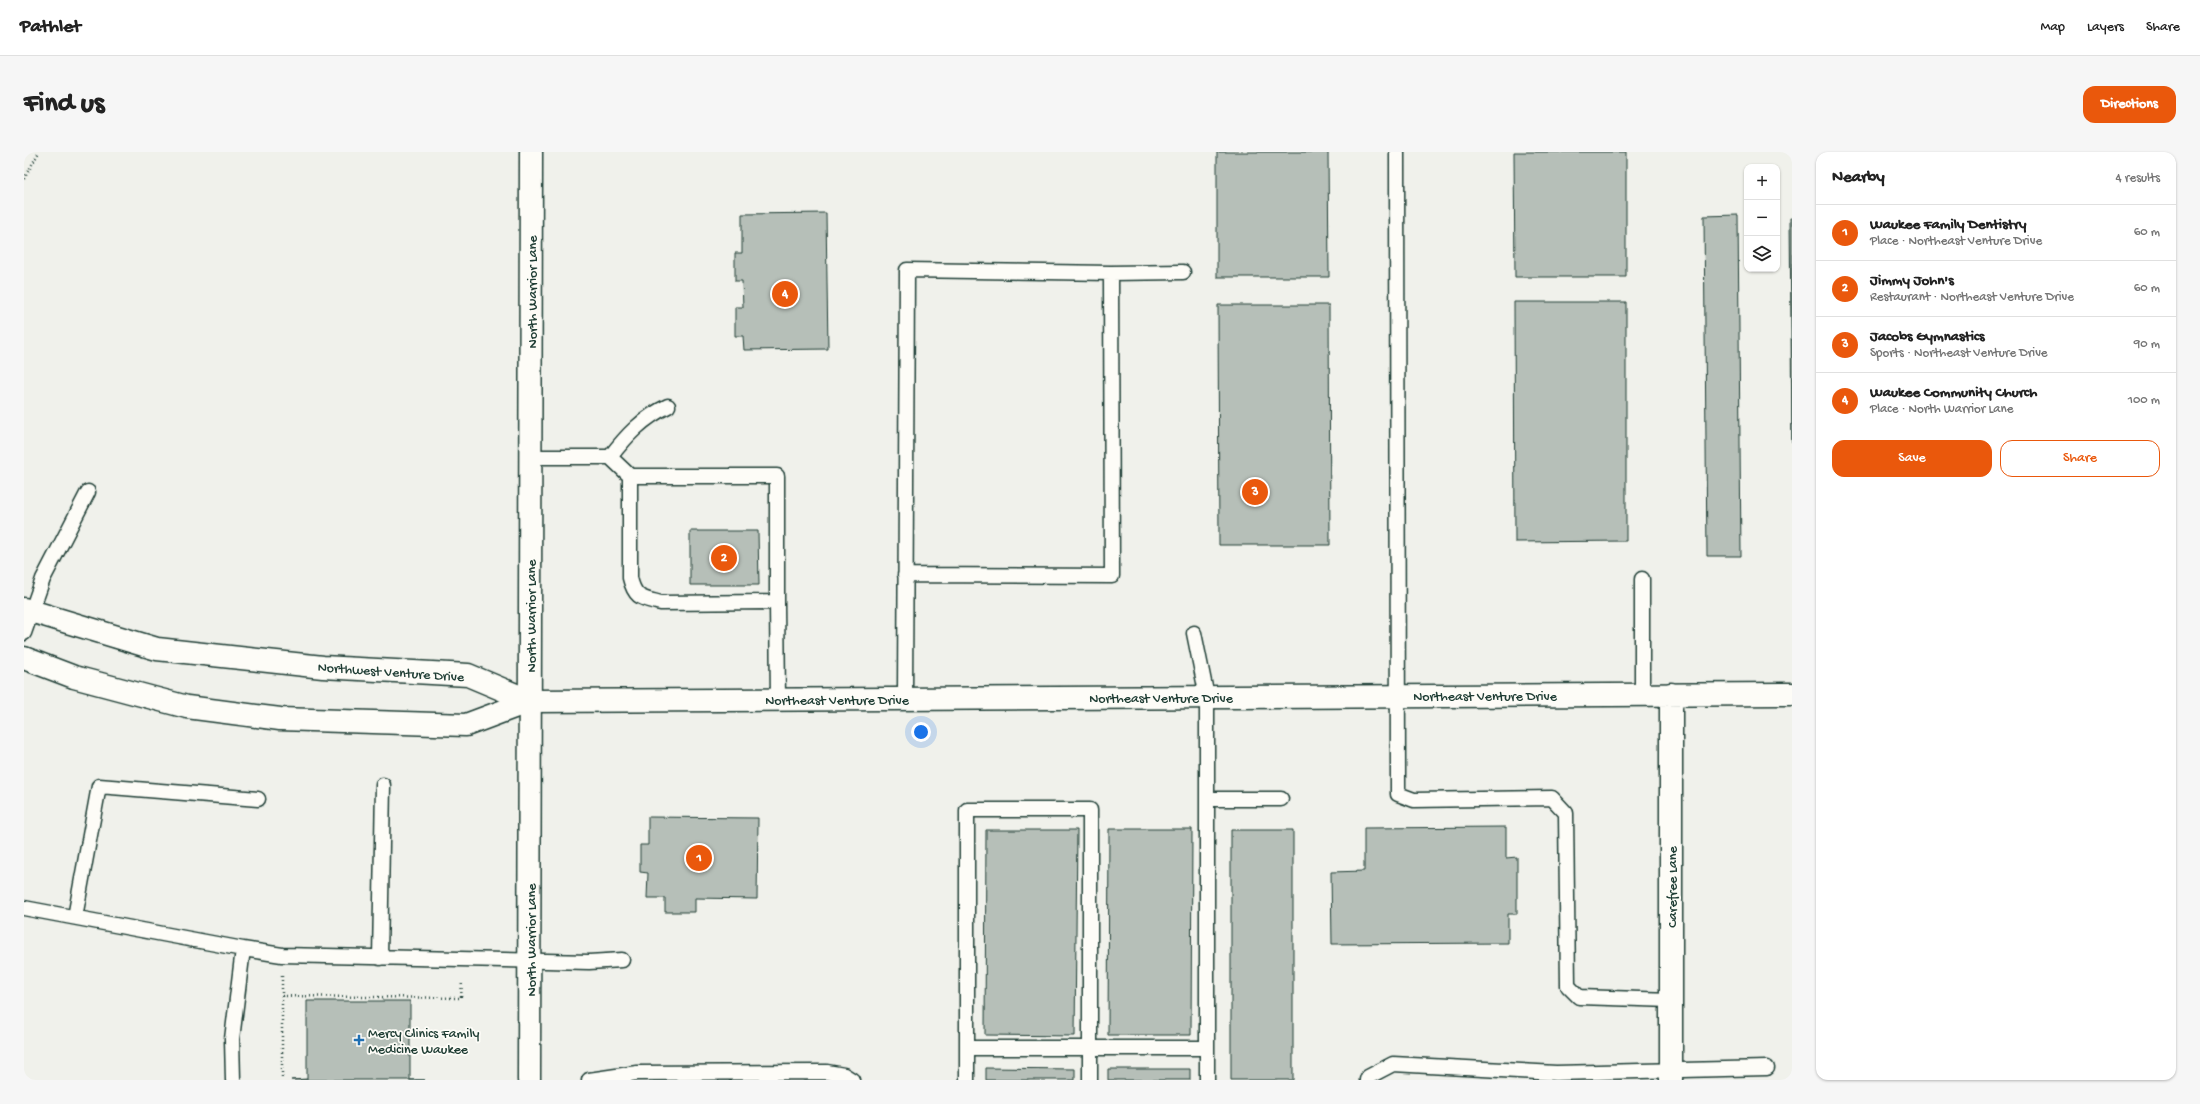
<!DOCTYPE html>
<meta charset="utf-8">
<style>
:root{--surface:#fff;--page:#f6f6f6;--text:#222;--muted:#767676;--line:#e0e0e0;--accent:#ea580c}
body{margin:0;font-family:"Gochi Hand",sans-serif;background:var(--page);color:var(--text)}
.controls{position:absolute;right:12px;top:12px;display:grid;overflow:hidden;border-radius:8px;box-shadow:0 1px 3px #0004}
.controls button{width:36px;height:36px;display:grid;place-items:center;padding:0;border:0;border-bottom:1px solid var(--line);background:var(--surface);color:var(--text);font:20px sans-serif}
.you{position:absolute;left:897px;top:580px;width:14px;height:14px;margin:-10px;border:3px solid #fff;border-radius:50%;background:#1a73e8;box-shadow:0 0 0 6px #1a73e833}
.badge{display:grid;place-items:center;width:26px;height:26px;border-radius:50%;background:var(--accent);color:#fff;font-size:13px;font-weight:700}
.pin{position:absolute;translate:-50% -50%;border:2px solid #fff;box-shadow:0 1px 4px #0006}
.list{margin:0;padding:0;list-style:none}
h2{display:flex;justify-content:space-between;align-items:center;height:52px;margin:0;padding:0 16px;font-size:17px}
h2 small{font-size:13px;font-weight:400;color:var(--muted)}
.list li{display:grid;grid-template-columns:26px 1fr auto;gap:12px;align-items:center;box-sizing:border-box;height:56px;padding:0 16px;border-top:1px solid var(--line)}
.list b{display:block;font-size:15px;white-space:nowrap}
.list p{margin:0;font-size:13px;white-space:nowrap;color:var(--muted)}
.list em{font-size:13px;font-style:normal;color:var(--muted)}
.actions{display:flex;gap:8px;padding:12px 16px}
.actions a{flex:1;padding:9px 0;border:1px solid var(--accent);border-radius:12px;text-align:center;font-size:14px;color:var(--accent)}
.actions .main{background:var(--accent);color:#fff}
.icon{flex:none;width:22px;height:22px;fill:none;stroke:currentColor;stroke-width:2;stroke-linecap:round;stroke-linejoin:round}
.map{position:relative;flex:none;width:1768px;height:928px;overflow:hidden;border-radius:12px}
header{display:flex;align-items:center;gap:24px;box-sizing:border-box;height:56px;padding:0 20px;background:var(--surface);border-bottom:1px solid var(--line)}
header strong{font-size:19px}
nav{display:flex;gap:22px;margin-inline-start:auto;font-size:14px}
.intro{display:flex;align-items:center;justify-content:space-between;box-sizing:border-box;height:96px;padding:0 24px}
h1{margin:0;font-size:28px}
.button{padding:10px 18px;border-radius:12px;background:var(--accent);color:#fff;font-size:14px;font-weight:700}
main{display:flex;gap:24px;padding:0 24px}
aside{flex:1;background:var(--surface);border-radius:12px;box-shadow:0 1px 3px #0004}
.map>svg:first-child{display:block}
.building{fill:#b6bfb8;stroke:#1f3d34}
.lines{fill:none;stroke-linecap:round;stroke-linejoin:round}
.service-casing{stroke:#1f3d34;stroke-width:17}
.minor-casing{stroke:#1f3d34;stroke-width:25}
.tertiary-casing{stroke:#1f3d34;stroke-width:25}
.path{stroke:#1f3d34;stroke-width:2.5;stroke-dasharray:1 3;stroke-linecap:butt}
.service{stroke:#fdfcf7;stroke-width:14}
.minor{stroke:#fdfcf7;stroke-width:22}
.tertiary{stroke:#fdfcf7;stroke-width:22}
.poi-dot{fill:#1f6fb2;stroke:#fdfcf7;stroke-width:1.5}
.labels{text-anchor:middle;stroke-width:3.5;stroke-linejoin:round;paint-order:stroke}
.street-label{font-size:14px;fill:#1f3d34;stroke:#fdfcf7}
.poi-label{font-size:14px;fill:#1f3d34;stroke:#fdfcf7;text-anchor:start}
</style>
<header>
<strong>Pathlet</strong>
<nav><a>Map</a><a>Layers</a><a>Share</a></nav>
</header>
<div class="intro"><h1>Find us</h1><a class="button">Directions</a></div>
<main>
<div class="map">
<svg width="1768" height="928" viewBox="0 0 1768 928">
<rect width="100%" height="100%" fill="#f0f1eb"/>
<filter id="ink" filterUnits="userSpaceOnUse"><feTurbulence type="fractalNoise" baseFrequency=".025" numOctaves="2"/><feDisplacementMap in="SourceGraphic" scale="8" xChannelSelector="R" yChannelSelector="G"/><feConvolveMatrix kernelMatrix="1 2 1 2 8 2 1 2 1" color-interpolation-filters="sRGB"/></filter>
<g filter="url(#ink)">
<path class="building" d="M 1193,0 L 1304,0 L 1305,125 L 1193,125 Z
M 1490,0 L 1602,0 L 1602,125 L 1491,125 Z
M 802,61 L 804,197 L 720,198 L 719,184 L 711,184 L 711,155 L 719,155 L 718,129 L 711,129 L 711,101 L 718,101 L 718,62 Z
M 1714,63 L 1717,404 L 1683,404 L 1680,64 Z
M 1766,66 L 1768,66 L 1768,290 Z
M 1490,150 L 1602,150 L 1602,389 L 1491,390 Z
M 1194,153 L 1305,153 L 1306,393 L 1195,393 Z
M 666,379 L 734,379 L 735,433 L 666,433 Z
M 624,665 L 734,666 L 733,747 L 671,746 L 671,760 L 641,760 L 641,746 L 623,746 L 624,721 L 616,720 L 616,693 L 624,693 Z
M 1482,675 L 1482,706 L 1493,705 L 1493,762 L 1484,762 L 1484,791 L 1308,792 L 1307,720 L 1340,719 L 1340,676 Z
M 1085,677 L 1168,677 L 1167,883 L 1084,883 Z
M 962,678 L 1053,678 L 1051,884 L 961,883 Z
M 1207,678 L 1269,678 L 1269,928 L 1207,928 Z
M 283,849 L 386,849 L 386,928 L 401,928 L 267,928 L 283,927 Z
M 962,916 L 1051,917 L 1051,928 L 962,928 Z
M 1084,917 L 1166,917 L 1166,928 L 1084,928 Z"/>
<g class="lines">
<g class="service-casing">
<path id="service" d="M 1373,0 L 1374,642 L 1390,648 L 1528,646 L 1542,661 L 1544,834 L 1555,845 L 1647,848
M 506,305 L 586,305 L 606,324 L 606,426 C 611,447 618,446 637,451 L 753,450 L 753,324 L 606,324
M 586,305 C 603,283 619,266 644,254
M 881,423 L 1088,424 L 1087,121
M 1618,427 L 1618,542
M 753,450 L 754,548
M 0,481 L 19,427 L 64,340
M 1170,481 L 1183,545 L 1183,928
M 881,547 L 883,118 L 1087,121 L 1159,120
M 1183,647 L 1257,647
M 0,756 L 219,797
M 51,765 L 75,634 L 234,647
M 356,806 L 359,633
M 943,896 L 1183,896
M 209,928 L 208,887 L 219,797 L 258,803 L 565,810 L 598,808
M 565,928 L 613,921 L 803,920 L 820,923 L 828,928
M 943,928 L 943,658 L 1066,658 L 1066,928
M 1343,928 L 1344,925 L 1369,912 L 1532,921 L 1743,916"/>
</g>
<g class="minor-casing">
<path id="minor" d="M 0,457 L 133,497 L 299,515 L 444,523 L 506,549
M 0,506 L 50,525 L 163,555 L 256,567 L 442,573 L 506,549 L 1768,542
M 1647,542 L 1647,928"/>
</g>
<g class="tertiary-casing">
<path id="tertiary" d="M 505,928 L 507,0"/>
</g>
<path class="path" d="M 0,27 L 15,0
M 258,824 L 258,928
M 258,844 L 437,846 L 438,829"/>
<use href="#service" class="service"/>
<use href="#minor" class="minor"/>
<use href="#tertiary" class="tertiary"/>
</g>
</g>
<path class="poi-dot" d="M333 882h4v4h4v4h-4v4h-4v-4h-4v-4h4z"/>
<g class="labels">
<g class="street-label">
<text transform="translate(507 140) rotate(-90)" y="5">North Warrior Lane</text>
<text transform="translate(506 464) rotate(-90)" y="5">North Warrior Lane</text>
<text transform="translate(367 519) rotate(4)" y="5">Northwest Venture Drive</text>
<text x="1461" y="548">Northeast Venture Drive</text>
<text x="1137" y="550">Northeast Venture Drive</text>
<text x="813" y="552">Northeast Venture Drive</text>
<text transform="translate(1647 735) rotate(-90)" y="5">Carefree Lane</text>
<text transform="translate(506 788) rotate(-90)" y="5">North Warrior Lane</text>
</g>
<g class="poi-label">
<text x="344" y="885">Mercy Clinics Family<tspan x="344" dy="16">Medicine Waukee</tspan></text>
</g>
</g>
</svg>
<div class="controls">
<button>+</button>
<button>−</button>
<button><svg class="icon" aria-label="layers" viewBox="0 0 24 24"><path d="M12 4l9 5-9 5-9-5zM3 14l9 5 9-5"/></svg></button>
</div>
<div class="you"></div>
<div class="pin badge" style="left:675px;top:706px">1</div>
<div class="pin badge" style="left:700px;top:406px">2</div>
<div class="pin badge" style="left:1231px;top:340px">3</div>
<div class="pin badge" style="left:761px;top:142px">4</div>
</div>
<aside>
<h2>Nearby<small>4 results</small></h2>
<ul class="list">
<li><span class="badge">1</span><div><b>Waukee Family Dentistry</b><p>Place · Northeast Venture Drive</p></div><em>60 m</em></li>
<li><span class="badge">2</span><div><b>Jimmy John's</b><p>Restaurant · Northeast Venture Drive</p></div><em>60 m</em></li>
<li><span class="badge">3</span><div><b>Jacobs Gymnastics</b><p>Sports · Northeast Venture Drive</p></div><em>90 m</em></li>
<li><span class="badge">4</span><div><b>Waukee Community Church</b><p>Place · North Warrior Lane</p></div><em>100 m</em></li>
</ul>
<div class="actions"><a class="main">Save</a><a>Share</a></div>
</aside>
</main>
